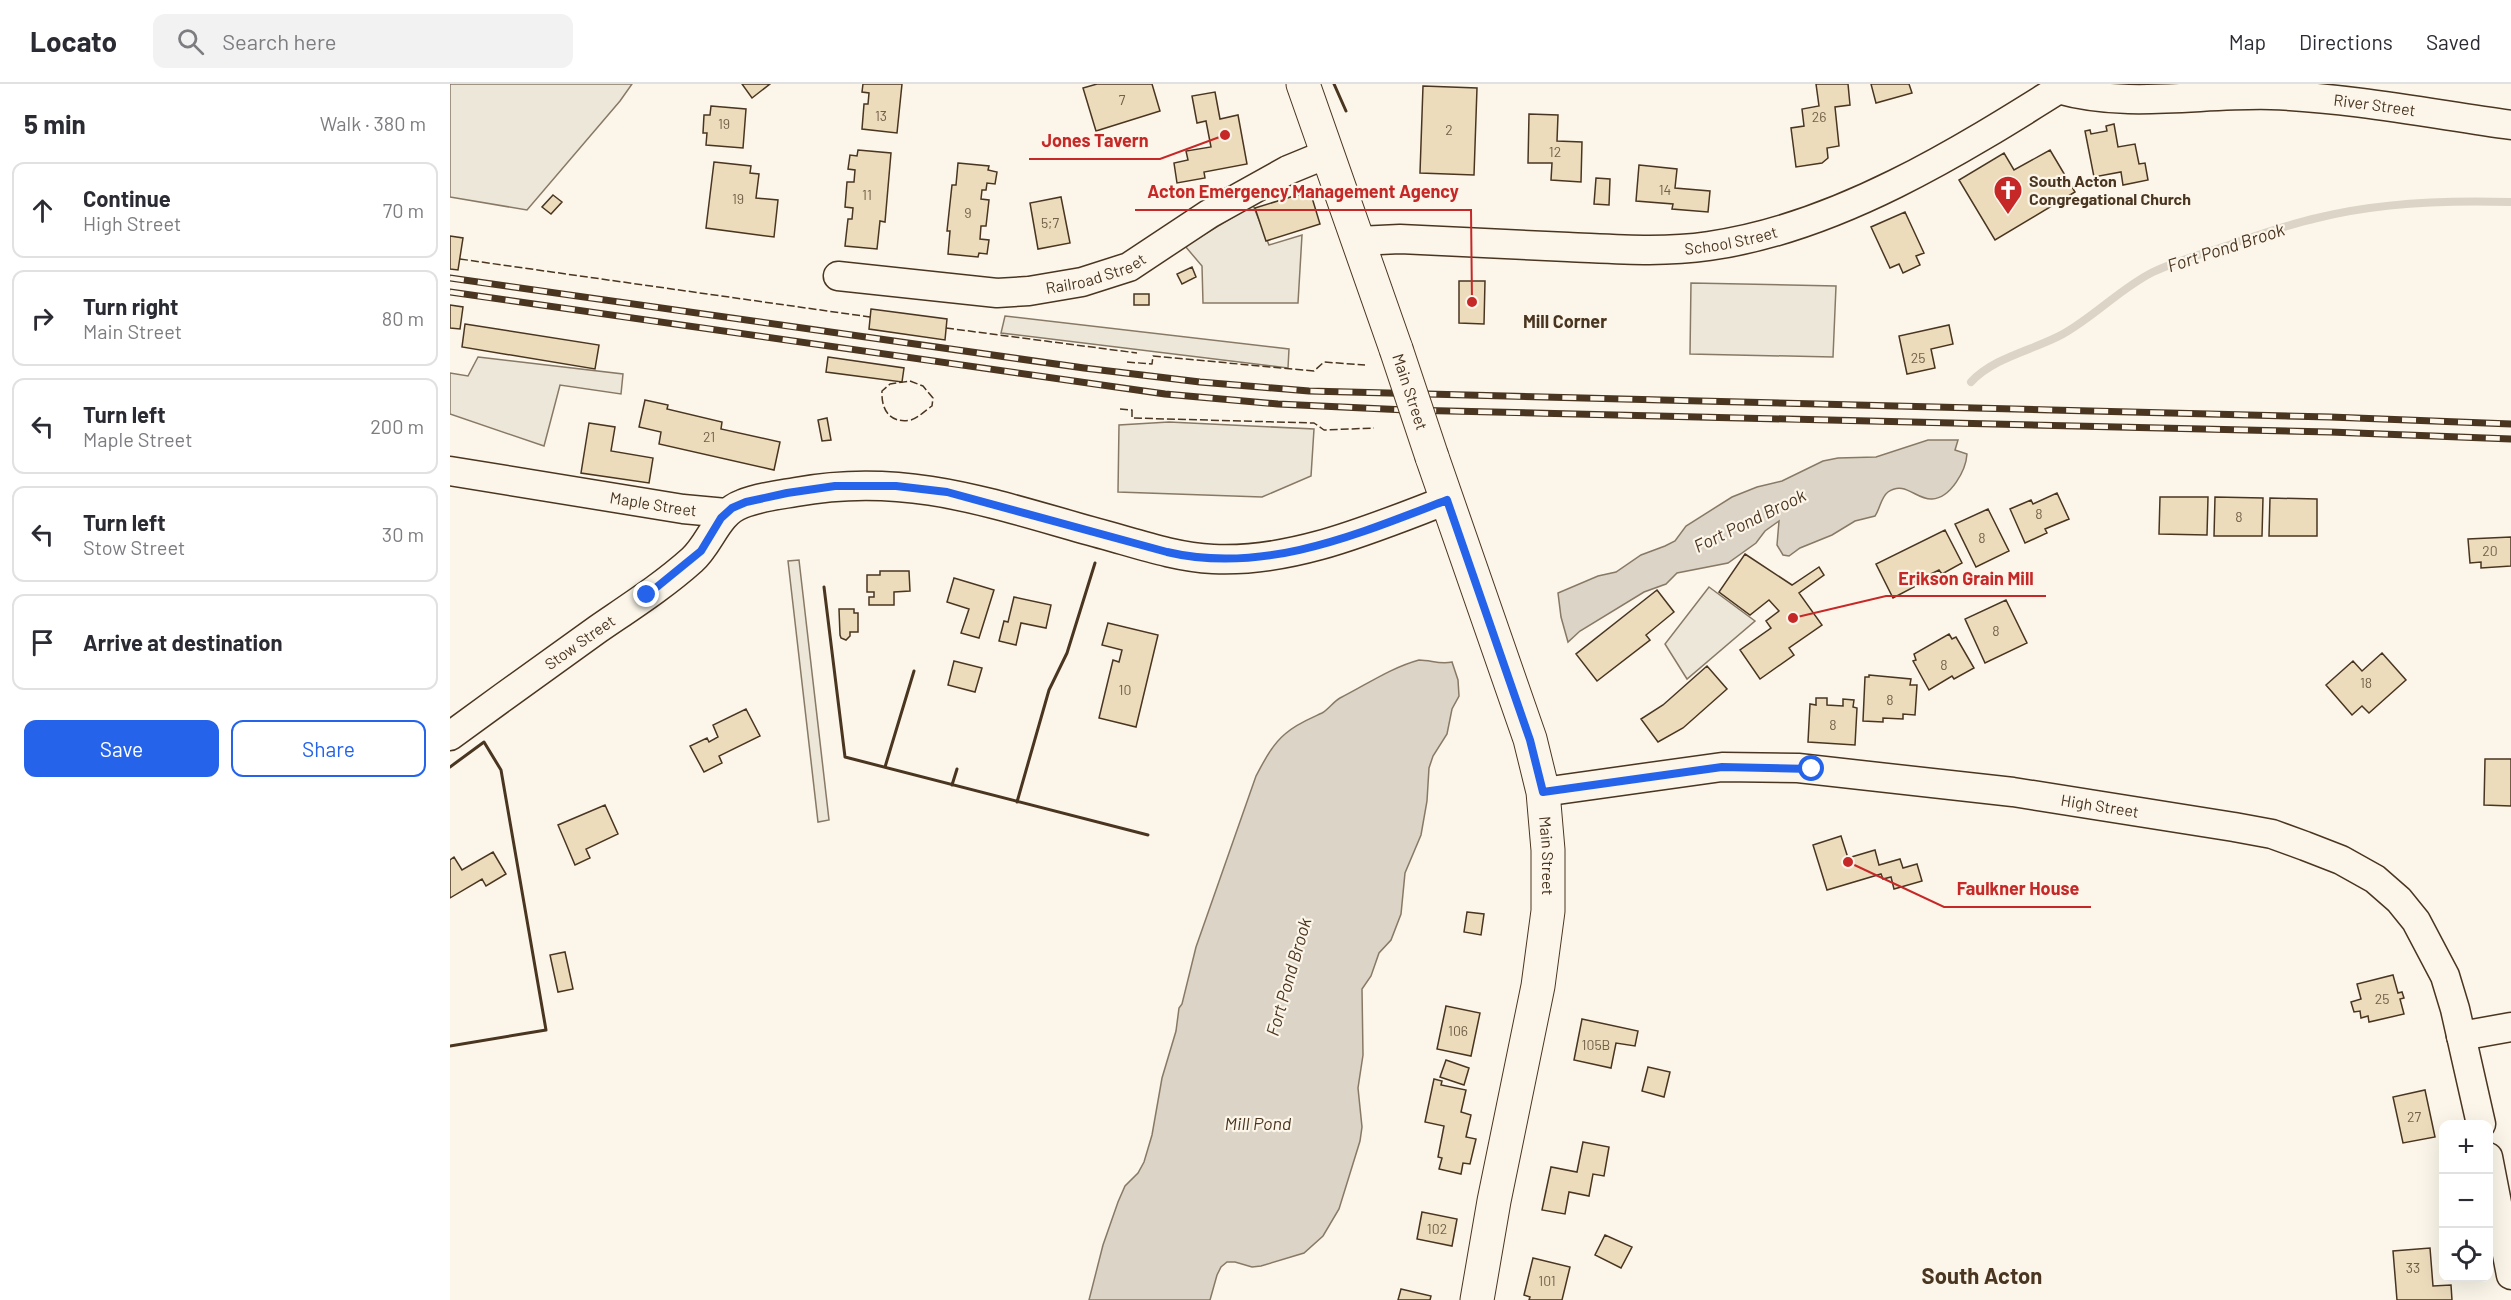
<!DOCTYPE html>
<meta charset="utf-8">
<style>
:root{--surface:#fff;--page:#f2f2f3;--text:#2b2b33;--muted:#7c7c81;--line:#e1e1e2;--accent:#2563eb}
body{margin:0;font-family:Barlow,sans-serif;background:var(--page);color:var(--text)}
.controls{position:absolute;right:18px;bottom:18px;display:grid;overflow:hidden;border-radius:12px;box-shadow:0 6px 24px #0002}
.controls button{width:54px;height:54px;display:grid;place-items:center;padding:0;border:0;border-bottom:2px solid var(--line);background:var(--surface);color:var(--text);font:30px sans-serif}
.stop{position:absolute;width:18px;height:18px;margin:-14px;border:4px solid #2563eb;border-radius:50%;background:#fff}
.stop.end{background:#2563eb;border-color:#fff;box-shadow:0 2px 6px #0008}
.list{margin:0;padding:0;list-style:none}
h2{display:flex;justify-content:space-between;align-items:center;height:78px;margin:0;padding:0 24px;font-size:26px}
h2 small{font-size:20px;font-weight:400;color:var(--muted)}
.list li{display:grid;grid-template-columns:39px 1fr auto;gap:18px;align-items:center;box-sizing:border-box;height:96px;margin:0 12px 12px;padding:0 12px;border:2px solid var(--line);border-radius:12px}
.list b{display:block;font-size:22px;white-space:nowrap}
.list p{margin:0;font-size:20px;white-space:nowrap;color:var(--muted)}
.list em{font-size:20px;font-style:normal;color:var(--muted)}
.actions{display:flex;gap:12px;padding:18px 24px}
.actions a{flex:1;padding:14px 0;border:2px solid var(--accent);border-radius:12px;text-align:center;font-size:21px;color:var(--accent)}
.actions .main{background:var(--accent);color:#fff}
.icon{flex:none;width:33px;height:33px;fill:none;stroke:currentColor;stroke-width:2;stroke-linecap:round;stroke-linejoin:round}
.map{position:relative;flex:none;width:2061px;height:1216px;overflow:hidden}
header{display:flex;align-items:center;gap:36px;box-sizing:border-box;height:84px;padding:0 30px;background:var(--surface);border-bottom:2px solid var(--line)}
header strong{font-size:28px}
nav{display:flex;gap:33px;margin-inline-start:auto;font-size:21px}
.search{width:420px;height:54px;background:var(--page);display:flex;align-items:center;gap:15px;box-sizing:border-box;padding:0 21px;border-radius:12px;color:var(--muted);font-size:22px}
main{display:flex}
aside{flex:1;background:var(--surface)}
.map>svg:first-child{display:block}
.parking{fill:#ede7d9;stroke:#887966;stroke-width:1.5}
.water{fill:#dcd4c6;stroke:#887966;stroke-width:1.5}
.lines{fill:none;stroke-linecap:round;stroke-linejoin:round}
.stream{stroke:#dcd4c6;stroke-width:8}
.building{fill:#ecdcbc;stroke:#4a3520;stroke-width:1.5}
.minor-casing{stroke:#4a3520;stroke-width:31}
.major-casing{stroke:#4a3520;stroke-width:35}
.minor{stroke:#fbf6e9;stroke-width:28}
.major{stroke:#fbf6e9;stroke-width:33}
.rail-casing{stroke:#4a3520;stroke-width:7}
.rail{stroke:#fbf6e9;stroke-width:4.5;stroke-dasharray:14;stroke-linecap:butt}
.major-bridge-casing{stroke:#4a3520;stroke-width:35;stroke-linecap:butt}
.major-bridge{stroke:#fbf6e9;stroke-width:33}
.fence{stroke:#4a3520;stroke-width:1.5;stroke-dasharray:8 3;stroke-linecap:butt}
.wall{stroke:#4a3520;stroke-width:3}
.route{stroke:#2563eb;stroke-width:8}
.labels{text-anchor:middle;stroke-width:4.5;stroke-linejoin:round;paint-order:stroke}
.number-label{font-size:14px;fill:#725f47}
.street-label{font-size:16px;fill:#4a3520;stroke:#fbf6e9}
.poi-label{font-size:16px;font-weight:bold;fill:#4a3520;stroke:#fbf6e9;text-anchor:start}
.water-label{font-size:18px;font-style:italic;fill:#4a3520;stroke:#fbf6e9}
.neighbourhood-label{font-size:18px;font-weight:bold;fill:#4a3520;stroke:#fbf6e9}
.district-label{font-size:22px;font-weight:bold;fill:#4a3520;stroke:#fbf6e9}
.leader{fill:none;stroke:#c62828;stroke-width:2}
.callout-dot{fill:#c62828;stroke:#fbf6e9;stroke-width:2}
.callout-label{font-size:18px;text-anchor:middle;font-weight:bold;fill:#c62828;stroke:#fbf6e9;stroke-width:4.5;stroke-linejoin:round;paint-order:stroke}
</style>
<header>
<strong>Locato</strong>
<div class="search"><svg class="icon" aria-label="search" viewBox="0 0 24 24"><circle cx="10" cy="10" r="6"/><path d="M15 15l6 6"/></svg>Search here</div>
<nav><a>Map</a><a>Directions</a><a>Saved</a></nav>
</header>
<main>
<aside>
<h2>5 min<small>Walk · 380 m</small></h2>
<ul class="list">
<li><svg class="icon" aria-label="ahead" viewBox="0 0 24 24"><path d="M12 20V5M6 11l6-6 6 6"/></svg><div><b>Continue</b><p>High Street</p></div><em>70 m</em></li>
<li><svg class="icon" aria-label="right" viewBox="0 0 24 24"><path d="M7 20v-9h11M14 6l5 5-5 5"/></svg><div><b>Turn right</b><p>Main Street</p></div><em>80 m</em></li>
<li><svg class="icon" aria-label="left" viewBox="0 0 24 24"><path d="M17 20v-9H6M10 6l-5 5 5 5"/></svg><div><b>Turn left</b><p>Maple Street</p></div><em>200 m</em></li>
<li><svg class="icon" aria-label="left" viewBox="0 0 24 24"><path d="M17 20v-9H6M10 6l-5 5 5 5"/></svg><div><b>Turn left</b><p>Stow Street</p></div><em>30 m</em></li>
<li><svg class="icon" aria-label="arrive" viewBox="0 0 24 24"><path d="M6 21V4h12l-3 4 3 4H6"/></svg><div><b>Arrive at destination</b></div></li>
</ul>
<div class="actions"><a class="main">Save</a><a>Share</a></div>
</aside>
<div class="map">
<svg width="2061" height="1216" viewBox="0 0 2061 1216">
<rect width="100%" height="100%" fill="#fbf6e9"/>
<path class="parking" d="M 0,0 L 182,0 L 170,17 L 77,126 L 0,113 Z
M 803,121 L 819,161 L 852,151 L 848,219 L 753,219 L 752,182 L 735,162 Z
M 1241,199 L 1386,202 L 1383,273 L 1240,270 Z
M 555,232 L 839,265 L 838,284 L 551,249 Z
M 28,273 L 173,290 L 171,310 L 110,301 L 94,362 L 0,330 L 0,289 L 18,292 Z
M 719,338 L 864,345 L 861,392 L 812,413 L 668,408 L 669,341 Z
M 349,476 L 379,736 L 368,738 L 338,477 Z
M 1259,503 L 1305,537 L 1237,595 L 1215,560 Z"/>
<path class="water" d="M 1478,356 L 1508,356 L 1505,366 L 1517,370 C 1516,386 1501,414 1482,415 C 1466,416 1455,396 1438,408 C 1431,413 1430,425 1425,432 L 1405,437 L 1382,451 L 1350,464 L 1339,472 L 1333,471 L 1327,461 L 1329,437 L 1315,447 L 1306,459 L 1278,479 L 1227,489 L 1216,500 L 1194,508 L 1130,547 L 1118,558 L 1111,533 L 1108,509 L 1148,492 L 1166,488 L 1191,471 L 1215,462 L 1225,457 L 1236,442 L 1282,413 L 1307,403 L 1332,397 L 1373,377 L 1388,374 L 1426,373 Z
M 969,576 C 981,576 990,581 1002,578 L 1008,596 L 1009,612 L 1002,625 L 997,650 L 983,672 L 979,684 L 977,717 L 971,751 L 955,789 L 951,830 L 941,856 L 929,869 L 921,892 L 912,905 L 913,971 L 908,1004 L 912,1043 L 910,1057 L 889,1125 L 873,1152 L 854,1169 L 811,1182 L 802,1183 L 785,1178 L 777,1178 L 771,1183 L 767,1191 L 760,1216 L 639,1216 L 653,1161 L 668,1118 L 675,1102 L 688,1089 L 694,1078 L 702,1051 L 712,994 L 726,947 L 729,924 L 732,920 L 746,863 L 806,692 C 814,677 822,661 835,650 C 846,640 859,635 872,629 C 879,625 883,618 890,614 C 916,601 940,584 969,576 Z"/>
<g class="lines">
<path class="stream" d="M 1521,298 C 1544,273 1584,266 1613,250 C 1645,232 1671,204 1703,188 C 1726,177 1752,170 1776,162 C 1806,152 1836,141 1867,134 C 1930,118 1997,116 2061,118"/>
</g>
<path class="building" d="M 292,0 L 320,0 L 302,14 Z
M 413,0 L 452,0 L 447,49 L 412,45 L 414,20 L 418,20 L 419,9 L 412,8 Z
M 647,0 L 702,0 L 710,27 L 646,47 L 633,4 Z
M 1366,0 L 1398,0 L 1400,21 L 1385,23 L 1389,62 L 1377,64 L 1378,74 L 1372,79 L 1346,83 L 1341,44 L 1354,42 L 1352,25 L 1369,22 Z
M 1421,0 L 1459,0 L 1462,9 L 1426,19 Z
M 973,2 L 1027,4 L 1024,91 L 970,89 Z
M 765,8 L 770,35 L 788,31 L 797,80 L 754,88 L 755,94 L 727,99 L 724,79 L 738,76 L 736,67 L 761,63 L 756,37 L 747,39 L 742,12 Z
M 261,22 L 296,25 L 293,64 L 256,61 L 257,49 L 253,49 L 254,31 L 260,31 Z
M 1079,30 L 1108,31 L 1107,57 L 1132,58 L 1131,98 L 1101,96 L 1102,79 L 1078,79 Z
M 1664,40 L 1668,63 L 1685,60 L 1689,80 L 1695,79 L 1698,96 L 1673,101 L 1671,88 L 1644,93 L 1635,47 L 1640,46 L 1641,50 L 1657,47 L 1656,42 Z
M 408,66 L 441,69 L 435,138 L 430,137 L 427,165 L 395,162 L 398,135 L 402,135 L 403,124 L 395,123 L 397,98 L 404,98 L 405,86 L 398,85 L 400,71 L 407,72 Z
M 1600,66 L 1625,108 L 1545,156 L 1509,96 L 1554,69 L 1564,86 Z
M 264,78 L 301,82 L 300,89 L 309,90 L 306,114 L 328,116 L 324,153 L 256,144 Z
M 508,79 L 539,82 L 538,86 L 547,88 L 545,100 L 537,99 L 536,106 L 532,106 L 531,115 L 539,116 L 536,142 L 531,142 L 530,155 L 539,156 L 537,170 L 529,169 L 528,173 L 498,170 L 500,147 L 497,147 L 502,101 L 506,101 Z
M 1189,81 L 1227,85 L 1225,104 L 1260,107 L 1258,128 L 1222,125 L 1223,120 L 1186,117 Z
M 1146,94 L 1160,95 L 1159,121 L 1144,120 Z
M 860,107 L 870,140 L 816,157 L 805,124 Z
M 103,111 L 112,118 L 101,130 L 92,123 Z
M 611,113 L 620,159 L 588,165 L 580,119 Z
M 1455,128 L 1474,169 L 1466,172 L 1470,181 L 1453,189 L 1449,180 L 1440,184 L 1421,143 Z
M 0,152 L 13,154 L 8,186 L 0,185 Z
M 742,183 L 746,193 L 732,200 L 727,190 Z
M 1009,197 L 1035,197 L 1034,240 L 1009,239 Z
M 684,210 L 699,210 L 699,221 L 684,221 Z
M 0,221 L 13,223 L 10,245 L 0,244 Z
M 421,225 L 497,235 L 495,256 L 419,245 Z
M 15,240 L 149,261 L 145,285 L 12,263 Z
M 1499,241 L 1503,260 L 1481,265 L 1485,284 L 1457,290 L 1449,252 Z
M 378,273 L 454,284 L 452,298 L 376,288 Z
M 195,316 L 218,321 L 217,325 L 272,338 L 271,345 L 330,358 L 324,386 L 209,360 L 211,348 L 189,343 Z
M 377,334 L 381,356 L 372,357 L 368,336 Z
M 139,339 L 165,343 L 161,367 L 203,374 L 199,399 L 131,389 Z
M 1607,409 L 1619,435 L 1595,445 L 1597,449 L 1575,459 L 1560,425 L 1581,416 L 1583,420 Z
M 1710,413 L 1758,413 L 1757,451 L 1709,450 Z
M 1765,413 L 1813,414 L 1812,452 L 1764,452 Z
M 1820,414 L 1867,415 L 1867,452 L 1819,452 Z
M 1538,425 L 1559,467 L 1526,483 L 1505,440 Z
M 1495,446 L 1512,479 L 1492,490 L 1489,486 L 1462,499 L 1464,503 L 1443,514 L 1426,480 Z
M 2061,453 L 2061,482 L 2031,484 L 2031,478 L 2020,479 L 2018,455 Z
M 1295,470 L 1342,501 L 1369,483 L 1374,491 L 1349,509 L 1372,541 L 1339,564 L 1344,571 L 1310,595 L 1290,566 L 1321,544 L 1316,537 L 1329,527 L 1319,516 L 1300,531 L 1269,508 Z
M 430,487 L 459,487 L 460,507 L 444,508 L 444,521 L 419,521 L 419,513 L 424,513 L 424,508 L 417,508 L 417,491 L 430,491 Z
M 504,494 L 544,506 L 529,554 L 511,549 L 519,525 L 497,518 Z
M 1207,506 L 1224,528 L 1196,551 L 1200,556 L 1147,597 L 1126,570 Z
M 564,513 L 601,521 L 596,544 L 571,539 L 566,561 L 549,557 L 554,537 L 558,538 Z
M 1556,516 L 1577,559 L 1535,579 L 1515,535 Z
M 389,525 L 404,525 L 404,529 L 408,529 L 408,548 L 400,548 L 400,552 L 396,556 L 391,554 L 390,551 Z
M 658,539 L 708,551 L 686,643 L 649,634 L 663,576 L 669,578 L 672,566 L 652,561 Z
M 1499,550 L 1502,555 L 1506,553 L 1524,584 L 1504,595 L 1502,592 L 1479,606 L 1463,577 L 1466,576 L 1464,570 Z
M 1932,569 L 1956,596 L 1919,629 L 1912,622 L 1902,631 L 1876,601 L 1903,577 L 1912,587 Z
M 504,577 L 532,584 L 525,608 L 498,601 Z
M 1257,582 L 1277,605 L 1233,644 L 1208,658 L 1191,635 L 1213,621 Z
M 1419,591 L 1461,595 L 1460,601 L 1467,601 L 1465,631 L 1453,630 L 1453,635 L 1433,634 L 1433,638 L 1413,637 L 1415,593 L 1419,593 Z
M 1366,614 L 1377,614 L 1377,621 L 1393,622 L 1393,615 L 1404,616 L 1403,623 L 1407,624 L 1405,661 L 1358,658 L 1360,620 L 1366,621 Z
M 296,625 L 310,652 L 269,672 L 272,679 L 254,688 L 240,662 L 257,654 L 259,658 L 268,653 L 263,641 Z
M 2035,675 L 2061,675 L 2061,722 L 2034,721 Z
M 155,721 L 168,750 L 136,765 L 140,774 L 125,781 L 108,741 Z
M 1391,752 L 1398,774 L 1425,766 L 1429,781 L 1450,775 L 1453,784 L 1467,780 L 1472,797 L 1444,805 L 1441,793 L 1433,795 L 1431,790 L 1377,806 L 1363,761 Z
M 43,768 L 56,790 L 36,802 L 32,795 L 0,814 L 0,776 L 4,773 L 12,786 Z
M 1017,828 L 1034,830 L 1031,851 L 1014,848 Z
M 115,868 L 123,905 L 108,908 L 100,871 Z
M 1943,891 L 1948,909 L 1952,908 L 1954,914 L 1950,915 L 1954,930 L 1919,938 L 1918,932 L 1911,934 L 1910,927 L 1904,928 L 1901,918 L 1911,915 L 1907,900 Z
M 996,922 L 1030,929 L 1021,972 L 987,965 Z
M 1132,935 L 1188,947 L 1185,962 L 1166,959 L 1161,984 L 1124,976 Z
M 996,976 L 1019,984 L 1014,1001 L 990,993 Z
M 1198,983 L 1220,988 L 1214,1013 L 1192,1007 Z
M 984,995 L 992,997 L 991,1001 L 1016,1006 L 1011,1028 L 1021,1031 L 1016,1053 L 1026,1055 L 1020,1080 L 1013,1079 L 1011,1090 L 989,1085 L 992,1074 L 988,1073 L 994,1042 L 975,1038 Z
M 1975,1006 L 1985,1053 L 1953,1059 L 1943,1013 Z
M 1133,1058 L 1159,1063 L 1154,1092 L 1143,1090 L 1139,1112 L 1119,1108 L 1115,1130 L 1092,1126 L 1101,1083 L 1127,1088 Z
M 972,1128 L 1007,1135 L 1002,1162 L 967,1155 Z
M 1155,1151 L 1182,1163 L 1171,1184 L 1145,1171 Z
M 1980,1164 L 1983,1202 L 2001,1201 L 2002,1216 L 1947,1216 L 1943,1167 Z
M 1083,1174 L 1120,1183 L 1112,1216 L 1079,1216 L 1080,1213 L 1074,1211 Z
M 951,1205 L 981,1212 L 980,1216 L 948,1216 Z"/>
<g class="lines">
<g class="minor-casing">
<g id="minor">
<path id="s1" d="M 1608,5 C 1678,25 1750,9 1821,11 C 1902,14 1982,30 2061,41"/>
<path id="s2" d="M 908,157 L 950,155 C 1006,158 1062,160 1118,163 C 1165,165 1212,169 1259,162 C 1387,144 1509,68 1617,0"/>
<path id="s3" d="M 388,192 L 547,209 L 579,207 L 632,198 L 679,183 L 759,130 L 838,86 L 877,70"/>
<path id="s4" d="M 0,387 L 233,425 L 276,429"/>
<path id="s5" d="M 0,652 C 49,616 99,580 148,545 C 180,523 213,502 242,476 C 261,459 267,429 292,420 C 309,413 328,411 346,408 C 460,387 548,422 655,451 C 691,461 726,473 763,475 C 844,479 923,444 997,416"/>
<path id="s6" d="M 1093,708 L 1272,683 L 1348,684 L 1563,708 L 1784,743 L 1822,750 L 1855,762 L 1891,776 L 1925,795 L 1949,816 L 1966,837 L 1995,892 L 2005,925 L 2031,1040"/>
<path d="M 2011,952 L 2061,943"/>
<path d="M 2038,1073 L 2061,1191"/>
</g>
</g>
<g class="major-casing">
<g id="major">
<path d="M 853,0 L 946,265"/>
<path id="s7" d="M 982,373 L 1080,655 L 1093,708 L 1098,766 L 1098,827 L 1088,902 L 1044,1117 L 1027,1216"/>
</g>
</g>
<use href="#minor" class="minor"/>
<use href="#major" class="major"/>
<g class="rail-casing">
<path id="rail" d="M 0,194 L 634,284 L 750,298 L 859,307 L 1880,333 L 2061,340
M 0,208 L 715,310 L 828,320 L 956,326 L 1880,348 L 2061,355"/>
</g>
<use href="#rail" class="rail"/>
<g class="major-bridge-casing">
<g id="major-bridge">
<path id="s8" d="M 946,265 L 982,373"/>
</g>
</g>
<use href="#major-bridge" class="major-bridge"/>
<path class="fence" d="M 10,175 L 420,233
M 496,244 L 687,269
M 677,278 L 702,280 L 703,272 L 864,287 L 874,278 L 915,281
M 460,297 L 473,302 L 483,314 L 482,322 C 476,326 468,334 461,336 C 440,340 431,326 432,307 L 440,300 Z
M 670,325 L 682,326 L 682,334 L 864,339 L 874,346 L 924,344"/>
<path class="wall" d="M 884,0 L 896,27
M 374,503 L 395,673 L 698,751
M 0,683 L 34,658 L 51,686 L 96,946 L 0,962
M 435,683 L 464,587
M 502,701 L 507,685
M 567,718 L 599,606 L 617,569 L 645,479"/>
</g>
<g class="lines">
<path class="route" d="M 197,511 L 251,467 L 271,434 L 282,424 L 296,418 L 337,409 L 385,402 L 446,402 L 497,408 L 717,468 C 814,491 908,450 997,416 L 1080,656 L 1093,708 L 1272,683 L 1362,685"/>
</g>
<defs>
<g id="church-pin" transform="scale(1.5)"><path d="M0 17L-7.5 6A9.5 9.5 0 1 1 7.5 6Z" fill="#c62828" stroke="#fbf6e9"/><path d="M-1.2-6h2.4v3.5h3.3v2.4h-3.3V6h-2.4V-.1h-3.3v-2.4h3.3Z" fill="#fff"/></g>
</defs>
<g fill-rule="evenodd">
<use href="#church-pin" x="1558" y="106"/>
</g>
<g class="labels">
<g class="number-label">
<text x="672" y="21">7</text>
<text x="431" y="37">13</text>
<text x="1369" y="38">26</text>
<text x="274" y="45">19</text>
<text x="999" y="51">2</text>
<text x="1105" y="73">12</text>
<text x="1215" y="111">14</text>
<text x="417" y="116">11</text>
<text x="288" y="120">19</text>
<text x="518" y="134">9</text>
<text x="600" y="144">5;7</text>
<text x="1468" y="279">25</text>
<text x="259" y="358">21</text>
<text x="1589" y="435">8</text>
<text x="1789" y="438">8</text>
<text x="1532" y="459">8</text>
<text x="2040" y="472">20</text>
<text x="1546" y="552">8</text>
<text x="1494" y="586">8</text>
<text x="1916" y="604">18</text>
<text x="675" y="611">10</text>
<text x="1440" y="621">8</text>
<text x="1383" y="646">8</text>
<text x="1932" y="920">25</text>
<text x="1008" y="952">106</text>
<text x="1146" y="966">105B</text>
<text x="1964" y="1038">27</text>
<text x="987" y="1150">102</text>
<text x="1963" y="1189">33</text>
<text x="1097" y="1202">101</text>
</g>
<g class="street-label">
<text dy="6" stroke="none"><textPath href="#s1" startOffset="318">River Street</textPath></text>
<text dy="6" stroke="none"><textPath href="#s2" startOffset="374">School Street</textPath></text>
<text dy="6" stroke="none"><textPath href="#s3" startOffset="261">Railroad Street</textPath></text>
<text dy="6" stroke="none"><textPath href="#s8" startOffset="45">Main Street</textPath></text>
<text dy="6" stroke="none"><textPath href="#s4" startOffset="206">Maple Street</textPath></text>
<text dy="6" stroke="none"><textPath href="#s5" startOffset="160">Stow Street</textPath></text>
<text dy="6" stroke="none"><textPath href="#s6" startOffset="561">High Street</textPath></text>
<text dy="6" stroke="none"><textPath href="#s7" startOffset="417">Main Street</textPath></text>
</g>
<g class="poi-label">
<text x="1579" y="103">South Acton<tspan x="1579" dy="18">Congregational Church</tspan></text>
</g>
<g class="water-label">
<text transform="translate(1776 164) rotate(-18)" y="6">Fort Pond Brook</text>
<text transform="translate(1300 437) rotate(-26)" y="6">Fort Pond Brook</text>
<text transform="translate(839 893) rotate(-74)" y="6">Fort Pond Brook</text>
<text x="808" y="1046">Mill Pond</text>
</g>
<g class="neighbourhood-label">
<text x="1115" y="244">Mill Corner</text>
</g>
<g class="district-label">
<text x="1532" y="1200">South Acton</text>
</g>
</g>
<path class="leader" d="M775 51L710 75H579M1022 218L1021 126H685M1343 534L1436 512H1596M1398 778L1494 823H1641"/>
<g class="callout-dot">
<circle cx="775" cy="51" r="6"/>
<circle cx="1022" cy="218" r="6"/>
<circle cx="1343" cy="534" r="6"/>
<circle cx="1398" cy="778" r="6"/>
</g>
<g class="callout-label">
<text x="645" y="63">Jones Tavern</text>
<text x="853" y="114">Acton Emergency Management Agency</text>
<text x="1516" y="501">Erikson Grain Mill</text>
<text x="1568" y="811">Faulkner House</text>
</g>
</svg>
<div class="controls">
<button>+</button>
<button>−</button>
<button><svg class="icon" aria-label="locate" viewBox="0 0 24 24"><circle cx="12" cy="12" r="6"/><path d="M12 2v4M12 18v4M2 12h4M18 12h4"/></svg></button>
</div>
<div class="stop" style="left:1362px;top:685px"></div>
<div class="stop end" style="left:197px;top:511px"></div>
</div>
</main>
